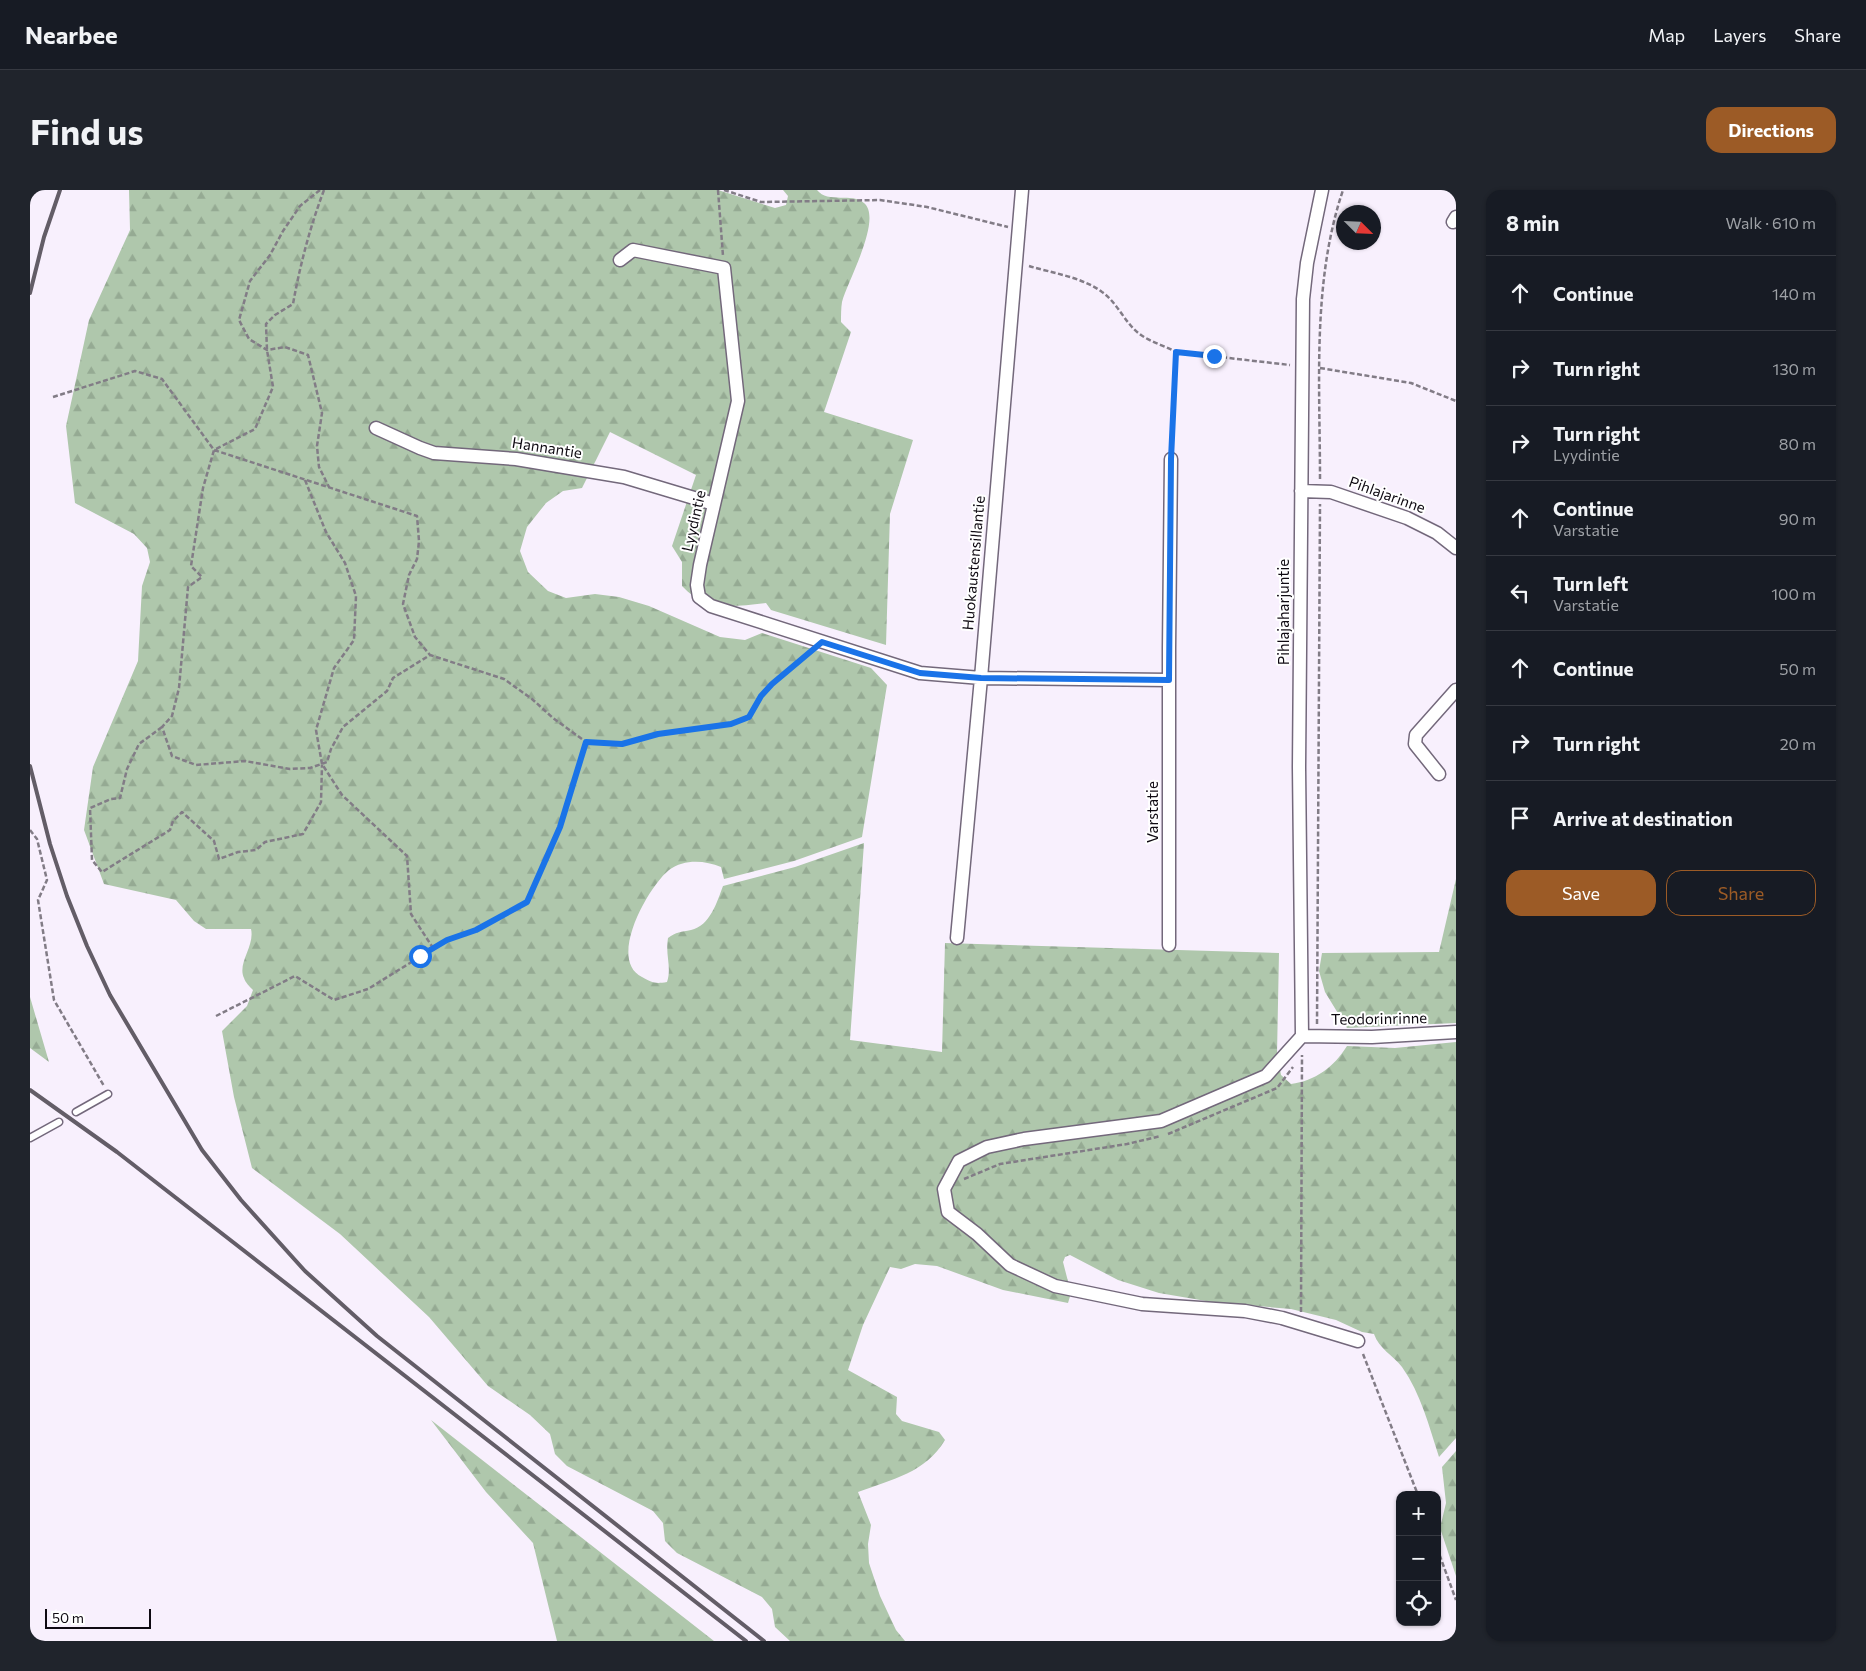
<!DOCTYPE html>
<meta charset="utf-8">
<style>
:root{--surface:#171b24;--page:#20242c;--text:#f1f3f6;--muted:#9ea1a6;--line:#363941;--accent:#9c5b26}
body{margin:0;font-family:Commissioner,sans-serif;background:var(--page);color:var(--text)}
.controls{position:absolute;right:15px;bottom:15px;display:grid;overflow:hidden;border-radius:10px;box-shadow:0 1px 4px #0004}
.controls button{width:45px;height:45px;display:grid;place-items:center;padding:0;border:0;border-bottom:1px solid var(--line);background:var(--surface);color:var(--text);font:25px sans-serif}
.compass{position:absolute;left:1306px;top:15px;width:45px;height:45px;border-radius:50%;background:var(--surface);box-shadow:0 1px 4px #0004;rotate:114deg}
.scale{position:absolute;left:15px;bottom:12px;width:106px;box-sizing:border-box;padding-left:5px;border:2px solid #0f0a12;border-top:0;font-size:14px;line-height:18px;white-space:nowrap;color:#0f0a12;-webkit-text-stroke:4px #fff;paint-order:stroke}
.stop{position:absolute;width:15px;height:15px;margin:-11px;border:4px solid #1a73e8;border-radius:50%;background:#fff}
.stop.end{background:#1a73e8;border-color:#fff;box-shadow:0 1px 5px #0008}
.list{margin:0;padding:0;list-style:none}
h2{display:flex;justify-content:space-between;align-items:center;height:65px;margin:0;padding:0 20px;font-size:21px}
h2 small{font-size:16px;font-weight:400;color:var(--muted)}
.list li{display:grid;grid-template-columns:32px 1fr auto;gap:15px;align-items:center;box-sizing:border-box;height:75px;padding:0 20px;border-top:1px solid var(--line)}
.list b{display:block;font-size:19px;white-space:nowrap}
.list p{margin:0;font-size:16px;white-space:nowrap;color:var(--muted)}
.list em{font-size:16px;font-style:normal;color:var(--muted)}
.actions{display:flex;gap:10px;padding:15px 20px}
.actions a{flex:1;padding:11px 0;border:1px solid var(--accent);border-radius:15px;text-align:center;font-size:18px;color:var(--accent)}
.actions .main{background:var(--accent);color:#fff}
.icon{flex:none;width:28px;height:28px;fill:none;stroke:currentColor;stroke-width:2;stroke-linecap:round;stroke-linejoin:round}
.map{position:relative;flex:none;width:1426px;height:1451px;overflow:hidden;border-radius:15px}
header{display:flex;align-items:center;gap:30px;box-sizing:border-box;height:70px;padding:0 25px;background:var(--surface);border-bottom:1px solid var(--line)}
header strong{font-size:24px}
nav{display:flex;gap:28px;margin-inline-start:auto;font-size:18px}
.intro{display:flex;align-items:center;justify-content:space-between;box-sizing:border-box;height:120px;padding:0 30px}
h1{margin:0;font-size:35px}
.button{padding:12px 22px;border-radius:15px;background:var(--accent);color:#fff;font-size:18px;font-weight:700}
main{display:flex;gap:30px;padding:0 30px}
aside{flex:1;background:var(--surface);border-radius:15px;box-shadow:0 1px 4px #0004}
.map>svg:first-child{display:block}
.forest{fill:url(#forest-firs)}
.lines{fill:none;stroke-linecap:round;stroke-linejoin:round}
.lane-casing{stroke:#73687b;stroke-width:9}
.street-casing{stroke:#73687b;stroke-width:15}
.path{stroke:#827c86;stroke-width:2.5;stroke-dasharray:5 2.5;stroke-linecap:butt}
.lane{stroke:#fff;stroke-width:6}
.street{stroke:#fff;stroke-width:12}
.rail{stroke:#635d67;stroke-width:4}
.route{stroke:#1a73e8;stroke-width:6}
.labels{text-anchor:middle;stroke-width:4;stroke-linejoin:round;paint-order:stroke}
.street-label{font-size:15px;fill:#0f0a12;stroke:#fff}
</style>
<header>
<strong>Nearbee</strong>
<nav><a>Map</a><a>Layers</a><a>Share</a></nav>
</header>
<div class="intro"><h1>Find us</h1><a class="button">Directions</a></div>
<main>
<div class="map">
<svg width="1426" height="1451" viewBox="0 0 1426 1451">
<defs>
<pattern id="forest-firs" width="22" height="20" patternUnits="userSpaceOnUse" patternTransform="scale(1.25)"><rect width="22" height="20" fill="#afc7ac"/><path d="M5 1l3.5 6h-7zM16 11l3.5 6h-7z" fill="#95aa93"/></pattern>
</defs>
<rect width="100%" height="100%" fill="#f8f0fd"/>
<path class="forest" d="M 99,0 L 688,0 L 745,18 L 756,15 L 758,6 L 753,0 L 787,0 C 798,14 822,2 834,13 C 853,29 817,92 812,112 C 811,118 811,125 811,132 L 821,142 L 794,222 L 883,250 L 860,324 L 856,455 L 741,420 L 736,413 C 704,416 677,423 652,396 L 652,372 L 642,356 L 666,285 L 580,242 L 552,298 L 533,301 L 516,313 L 497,337 L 490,361 L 498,382 L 518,401 L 536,408 L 565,404 L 589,407 L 619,416 L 690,447 L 715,450 L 732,443 L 841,478 L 857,495 L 832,647 L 764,671 L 694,689 L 691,677 C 674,670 654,669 639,680 C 618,697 577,770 612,787 C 623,793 625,794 637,792 C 642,777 635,765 638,748 C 646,742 651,742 661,740 C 680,736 687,712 693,696 L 765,677 L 834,653 L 820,850 L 912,862 L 915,753 L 1249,763 L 1247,864 L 1251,885 L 1261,894 C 1285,891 1304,877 1317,856 L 1365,858 L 1426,852 L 1426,1248 L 1409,1267 C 1399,1236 1391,1204 1372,1177 C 1363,1165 1349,1159 1344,1144 L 1332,1142 L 1306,1130 L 1261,1119 L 1182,1112 L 1129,1103 L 1088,1090 L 1040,1065 L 1035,1067 L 1033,1072 L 1041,1103 L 1038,1113 L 973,1100 L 907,1076 L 885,1074 L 871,1079 L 860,1077 L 833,1135 L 818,1180 L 867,1207 L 866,1224 L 872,1231 L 909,1242 L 915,1250 C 895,1283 863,1289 828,1302 L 841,1335 L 838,1354 L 839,1373 L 850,1406 L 866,1440 L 875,1451 L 760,1451 L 745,1437 L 742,1419 L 732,1407 L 647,1363 L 635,1351 L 633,1333 L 623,1321 L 537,1276 L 525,1264 L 520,1244 L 500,1225 L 458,1196 L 399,1127 L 310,1044 L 222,978 L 204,907 L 192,841 L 217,816 L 223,800 C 220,797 215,792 214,788 C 207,773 225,756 221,739 L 176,739 L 164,731 L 146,710 L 74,694 L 54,640 L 63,577 L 108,471 L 112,396 L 120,372 L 117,358 L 104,344 L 45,313 L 36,236 L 59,130 L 100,40 Z
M 1426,689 L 1426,833 L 1317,838 L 1295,802 L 1289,781 L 1292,763 L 1409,762 Z
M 0,807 L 19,872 L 0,858 Z
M 401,1230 L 684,1451 L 527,1451 L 503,1353 L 456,1302 Z
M 1426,1261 L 1426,1386 L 1410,1338 L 1416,1313 L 1412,1277 Z"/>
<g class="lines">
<g class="lane-casing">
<path id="lane" d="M 46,922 L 78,904
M 0,948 L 29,932"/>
</g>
<g class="street-casing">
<path id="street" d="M 1423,32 L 1426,27
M 590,70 L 603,60 L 694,78 L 708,211 L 670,375 L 667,395 L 669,407 L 681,416 L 890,483 L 951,488 L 1139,490
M 346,238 L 390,258 L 404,263 L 486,269 L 594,287 L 684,314
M 1271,301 L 1301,302 L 1377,328 L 1407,343 L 1426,358
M 1409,584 L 1385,554 L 1386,545 L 1426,500
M 927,748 L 951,488 L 992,0
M 1139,755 L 1139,458 L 1141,269
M 1272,846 L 1236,886 L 1131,931 L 994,949 L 957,957 L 929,971 L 914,999 L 918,1022 L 947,1044 L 980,1075 L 1025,1096 L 1112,1114 L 1215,1121 L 1252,1128 L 1328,1151
M 1272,846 L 1269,577 L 1273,109 L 1277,73 L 1292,0
M 1272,846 L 1342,847 L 1426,842"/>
</g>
<path class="path" d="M 290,0 L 270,16 L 253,41 L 240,65 L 220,91 L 209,130 L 219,149 L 237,160 L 255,157 L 278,165 L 292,223 L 287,256 L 289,277 L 299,297
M 294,0 C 280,37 270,75 263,114 L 245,125 L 236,134 L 237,160 L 243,197 L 225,239 L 184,260 L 387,326 L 389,351 L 387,369 L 379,385 L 373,414 L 385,447 L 400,465
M 688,0 L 693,66
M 694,0 L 731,12 L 850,10 L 897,17 L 978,37
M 999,76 C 1022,83 1052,87 1072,102 C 1088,113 1095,134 1111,145 C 1121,152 1135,156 1146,162
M 1290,178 L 1381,193 L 1426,211
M 23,207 L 105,181 L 132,189 L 184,260 L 173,298 L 161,376 L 172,387 L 158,397 L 149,498 L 142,526 L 132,537 L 142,566 L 166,575 L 215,571 L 260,579 L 280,578 L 297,572 L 301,559 L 313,537 L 357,501 L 363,488 L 400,465 L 474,489 L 502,509 L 523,528 L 556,552 L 592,554 L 627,544 L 701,534 L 719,527 L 731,506 L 742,494 L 781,461
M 1141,258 L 1146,162 L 1260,175
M 1290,289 C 1290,193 1282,92 1313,0
M 275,290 L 296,342 L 315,373 L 326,406 L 324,450 L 304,478 L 286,540 L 292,574 L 312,605 L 377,666 L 381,724 L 403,758
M 132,537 L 109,554 L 97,579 L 90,608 L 81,609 L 60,618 L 62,670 L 72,682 L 140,640 L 143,631 L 152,622 L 184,651 L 189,669 L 208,662 L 226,660 L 235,652 L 273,644 L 291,612 L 292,575
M 0,640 L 7,649 L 17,690 L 8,710 L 24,810 L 74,896
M 186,826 L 265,786 L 304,810 L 338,799 L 417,750 L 446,740 L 497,712 L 530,637 L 556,552
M 1287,834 L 1290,314
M 1138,944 L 1247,898 L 1263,877
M 934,989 L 970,974 L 1097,954 L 1131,946
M 1271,1122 L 1272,865
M 1333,1164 L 1388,1305
M 1407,1358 L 1426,1410"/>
<use href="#lane" class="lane"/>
<use href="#street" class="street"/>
<path class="rail" d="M 0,103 L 14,47 L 30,0
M 0,576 L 20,654 L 37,706 L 57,756 L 80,805 L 172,960 L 211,1010 L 275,1081 L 347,1146 L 734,1451
M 0,900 L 87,962 L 716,1451"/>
</g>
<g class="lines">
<path class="route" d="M 390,766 L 417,750 L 446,740 L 497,712 L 530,637 L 556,552 L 592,554 L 628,544 L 701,534 L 719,527 L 731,506 L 742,494 L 792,452 L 890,483 L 951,488 L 1139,490 L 1141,269 L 1146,162 L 1184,166"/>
</g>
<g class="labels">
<g class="street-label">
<text transform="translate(517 258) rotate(9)" y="5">Hannantie</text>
<text transform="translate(1357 305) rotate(20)" y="5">Pihlajarinne</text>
<text transform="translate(664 331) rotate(-77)" y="5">Lyydintie</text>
<text transform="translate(944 373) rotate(-85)" y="5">Huokaustensillantie</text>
<text transform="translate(1254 422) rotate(-90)" y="5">Pihlajaharjuntie</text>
<text transform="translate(1123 622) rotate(-90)" y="5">Varstatie</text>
<text transform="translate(1349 829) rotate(-1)" y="5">Teodorinrinne</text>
</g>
</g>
</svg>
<div class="controls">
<button>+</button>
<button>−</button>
<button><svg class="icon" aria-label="locate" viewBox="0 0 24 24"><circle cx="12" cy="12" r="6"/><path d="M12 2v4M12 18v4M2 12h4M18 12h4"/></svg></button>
</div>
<svg class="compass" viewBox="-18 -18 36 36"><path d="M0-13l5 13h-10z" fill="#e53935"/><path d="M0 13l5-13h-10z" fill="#9ea1a6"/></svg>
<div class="scale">50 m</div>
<div class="stop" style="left:390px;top:766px"></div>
<div class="stop end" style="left:1184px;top:166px"></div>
</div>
<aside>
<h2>8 min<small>Walk · 610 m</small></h2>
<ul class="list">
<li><svg class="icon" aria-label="ahead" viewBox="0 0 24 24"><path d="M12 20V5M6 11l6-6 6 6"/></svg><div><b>Continue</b></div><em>140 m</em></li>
<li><svg class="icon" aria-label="right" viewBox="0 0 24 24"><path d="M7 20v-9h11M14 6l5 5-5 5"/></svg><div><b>Turn right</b></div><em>130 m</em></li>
<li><svg class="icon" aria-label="right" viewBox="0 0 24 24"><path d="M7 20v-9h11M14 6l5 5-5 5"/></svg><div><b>Turn right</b><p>Lyydintie</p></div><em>80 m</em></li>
<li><svg class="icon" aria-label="ahead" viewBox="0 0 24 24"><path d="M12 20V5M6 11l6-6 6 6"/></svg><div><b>Continue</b><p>Varstatie</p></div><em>90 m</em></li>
<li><svg class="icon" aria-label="left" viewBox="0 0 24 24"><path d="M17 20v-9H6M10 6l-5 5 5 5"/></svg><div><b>Turn left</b><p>Varstatie</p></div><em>100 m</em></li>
<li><svg class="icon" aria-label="ahead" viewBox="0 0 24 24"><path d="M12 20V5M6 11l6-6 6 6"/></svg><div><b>Continue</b></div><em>50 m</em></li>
<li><svg class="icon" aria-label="right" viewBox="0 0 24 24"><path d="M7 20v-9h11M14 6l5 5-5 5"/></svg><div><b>Turn right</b></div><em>20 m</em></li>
<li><svg class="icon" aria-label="arrive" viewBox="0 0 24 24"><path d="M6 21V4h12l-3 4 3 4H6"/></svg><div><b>Arrive at destination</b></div></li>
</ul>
<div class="actions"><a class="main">Save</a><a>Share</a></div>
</aside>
</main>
